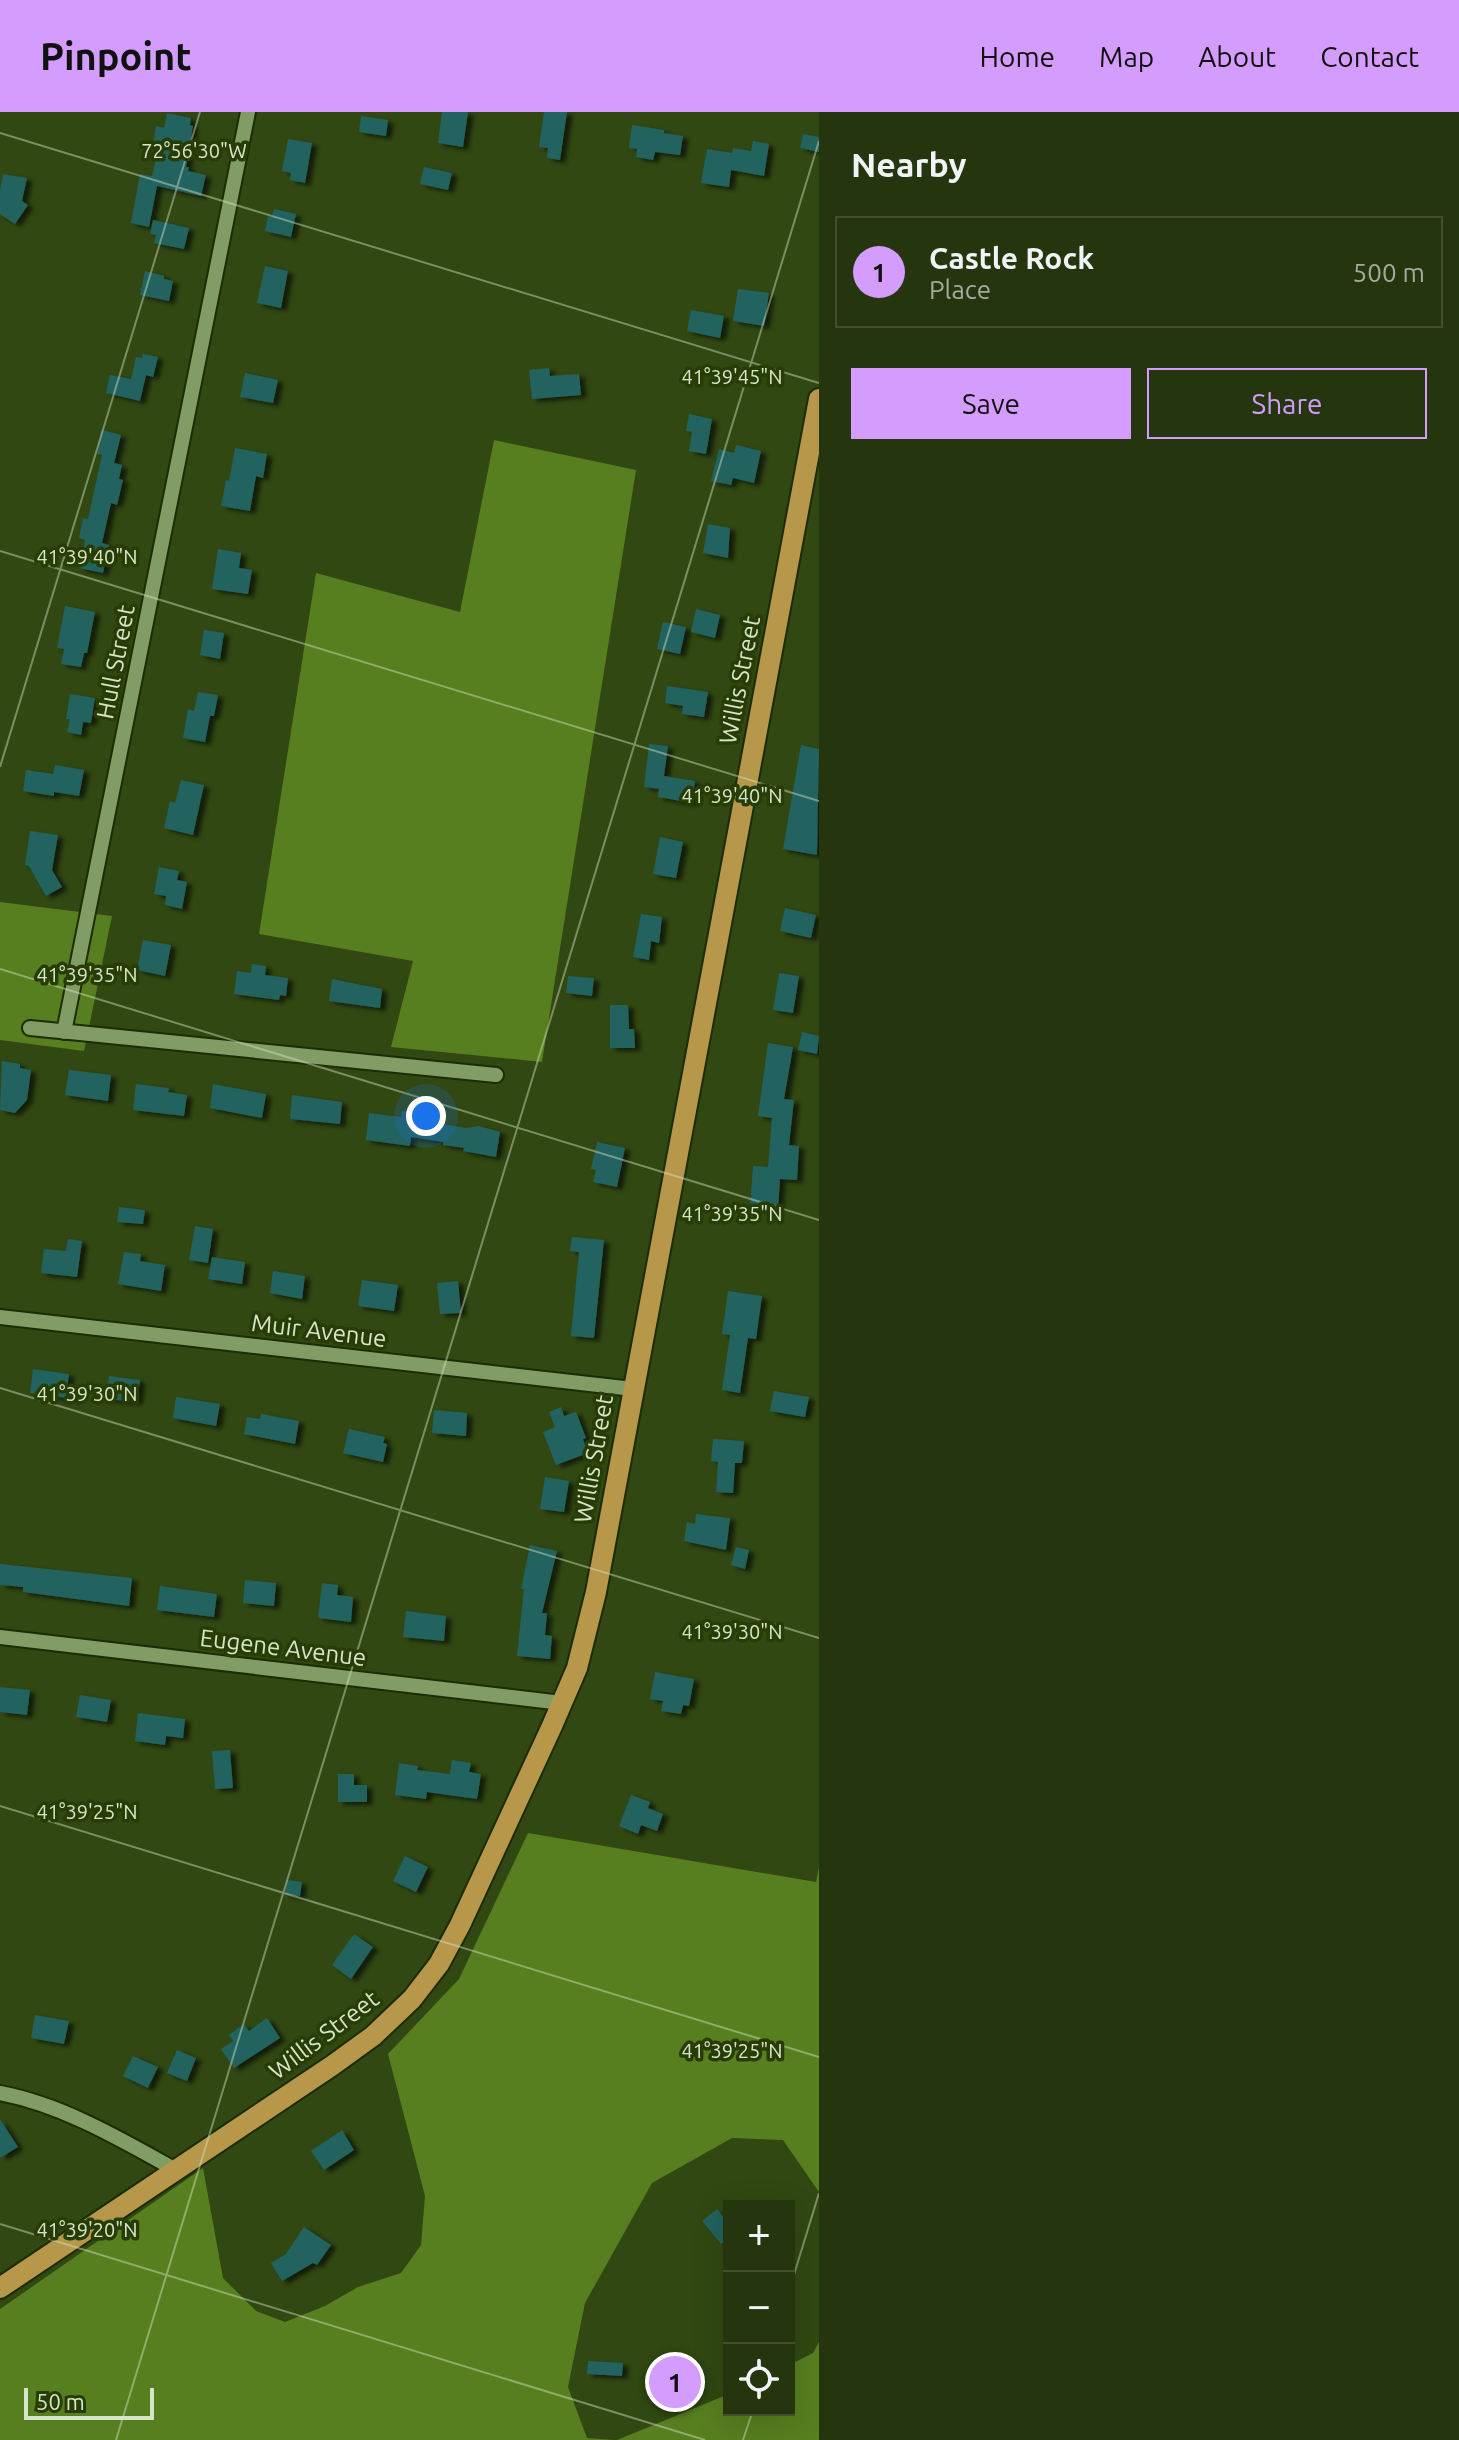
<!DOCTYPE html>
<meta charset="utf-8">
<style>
:root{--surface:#25360e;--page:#31411c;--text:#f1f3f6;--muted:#a3ab9e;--line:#42502e;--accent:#d39cfd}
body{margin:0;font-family:Ubuntu,sans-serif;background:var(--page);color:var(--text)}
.controls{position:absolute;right:24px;bottom:24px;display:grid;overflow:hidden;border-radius:0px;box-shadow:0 8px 32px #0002}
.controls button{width:72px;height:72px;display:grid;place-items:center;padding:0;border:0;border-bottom:2px solid var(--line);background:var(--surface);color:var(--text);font:40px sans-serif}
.scale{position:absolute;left:24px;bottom:20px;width:130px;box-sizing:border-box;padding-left:8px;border:4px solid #d6e5c8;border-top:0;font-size:22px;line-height:28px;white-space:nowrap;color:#d6e5c8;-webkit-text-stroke:6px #273d05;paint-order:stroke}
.you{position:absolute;left:426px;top:1004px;width:28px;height:28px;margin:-20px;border:6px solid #fff;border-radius:50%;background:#1a73e8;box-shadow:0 0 0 12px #1a73e833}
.badge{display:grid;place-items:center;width:52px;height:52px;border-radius:50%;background:var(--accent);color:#111;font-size:26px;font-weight:700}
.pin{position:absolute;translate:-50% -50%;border:4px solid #fff;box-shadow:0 2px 8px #0006}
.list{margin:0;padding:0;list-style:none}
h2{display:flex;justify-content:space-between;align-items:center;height:104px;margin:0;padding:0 32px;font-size:34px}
h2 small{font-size:26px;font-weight:400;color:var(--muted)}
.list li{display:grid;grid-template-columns:52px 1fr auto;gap:24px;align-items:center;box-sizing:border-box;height:112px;margin:0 16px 16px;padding:0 16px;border:2px solid var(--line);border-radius:0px}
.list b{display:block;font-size:30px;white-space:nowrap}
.list p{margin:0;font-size:26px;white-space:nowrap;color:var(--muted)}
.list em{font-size:26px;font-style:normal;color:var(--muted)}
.actions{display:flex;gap:16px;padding:24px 32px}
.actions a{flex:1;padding:18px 0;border:2px solid var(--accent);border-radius:0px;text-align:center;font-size:28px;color:var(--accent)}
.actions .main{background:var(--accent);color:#111}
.icon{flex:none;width:44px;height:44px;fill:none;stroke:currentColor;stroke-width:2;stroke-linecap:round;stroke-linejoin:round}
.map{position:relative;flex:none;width:819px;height:2328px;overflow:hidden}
header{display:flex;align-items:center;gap:48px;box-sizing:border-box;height:112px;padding:0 40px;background:var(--accent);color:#111}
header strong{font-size:38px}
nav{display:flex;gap:44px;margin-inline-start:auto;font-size:28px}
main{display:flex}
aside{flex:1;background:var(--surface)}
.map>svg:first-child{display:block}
.forest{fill:#577e1f}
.building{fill:#23625e;filter:url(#shadow)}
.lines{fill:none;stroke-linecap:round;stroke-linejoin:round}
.minor-casing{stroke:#1c2c04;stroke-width:18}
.major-casing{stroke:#1c2c04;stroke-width:24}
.minor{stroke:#829c65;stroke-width:14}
.major{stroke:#b79749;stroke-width:20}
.ticks{fill:none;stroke:#d6e5c8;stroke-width:2;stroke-opacity:0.45}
.labels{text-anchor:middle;stroke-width:7;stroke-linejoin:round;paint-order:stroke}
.street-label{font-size:24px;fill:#d6e5c8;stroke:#273d05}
.ticks-label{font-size:20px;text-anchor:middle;fill:#d6e5c8;stroke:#273d05;stroke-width:7;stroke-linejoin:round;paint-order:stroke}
</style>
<header>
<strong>Pinpoint</strong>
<nav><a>Home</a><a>Map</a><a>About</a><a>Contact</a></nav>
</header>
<main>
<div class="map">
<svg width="819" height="2328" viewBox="0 0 819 2328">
<defs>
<filter id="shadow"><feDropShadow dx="5.5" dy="3" stdDeviation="2" flood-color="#0009"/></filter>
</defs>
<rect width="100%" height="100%" fill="#314812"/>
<path class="forest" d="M 494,328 L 636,358 L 542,950 L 391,935 L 413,849 L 259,822 L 316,461 L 460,500 Z
M 0,790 L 112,804 L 84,939 L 0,928 Z
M 528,1721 L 816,1770 L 819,1755 L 819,2080 L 783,2028 L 732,2026 L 652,2071 L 585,2191 L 568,2275 L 587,2326 L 614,2328 L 0,2328 L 0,2197 L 203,2056 L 223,2166 L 256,2199 L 285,2210 L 325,2194 L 358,2175 L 401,2161 L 421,2133 L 425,2084 L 388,1942 L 459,1867 Z
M 819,2230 L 819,2328 L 617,2328 L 729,2282 L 729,2298 L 789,2298 L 789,2253 L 813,2241 Z"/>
<path class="building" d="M 442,0 L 468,0 L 463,35 L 438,31 Z
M 544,0 L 567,0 L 560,48 L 547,46 L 548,36 L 539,35 Z
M 167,1 L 191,6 L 190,13 L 193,14 L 186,55 L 189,55 L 188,59 L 206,63 L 201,84 L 157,74 L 149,115 L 131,111 L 140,62 L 152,64 L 159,34 L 153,33 L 156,14 L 164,16 Z
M 361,4 L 388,8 L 386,24 L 359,20 Z
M 632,13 L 664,18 L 664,21 L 683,24 L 680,43 L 655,40 L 653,48 L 636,45 L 637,37 L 629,36 Z
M 803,22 L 819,25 L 819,40 L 800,36 Z
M 288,27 L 312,31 L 305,71 L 290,68 L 291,61 L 282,59 Z
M 753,29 L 769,32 L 764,64 L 731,58 L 729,75 L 701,71 L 707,37 L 732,41 L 733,36 L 751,39 Z
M 424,55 L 452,61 L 448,78 L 420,72 Z
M 3,62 L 27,66 L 22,89 L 28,93 L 15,112 L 0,102 L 0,78 Z
M 274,97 L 296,102 L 291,125 L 265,119 L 268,104 L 272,105 Z
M 153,108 L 189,116 L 184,137 L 154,131 L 156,123 L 150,122 Z
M 265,154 L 288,159 L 281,196 L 257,191 Z
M 145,159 L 164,164 L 164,167 L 173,169 L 169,189 L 140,183 Z
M 738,177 L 769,181 L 764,214 L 733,209 Z
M 691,198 L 724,204 L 720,226 L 687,219 Z
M 143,242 L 158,245 L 153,265 L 146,263 L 140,289 L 106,281 L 110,263 L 131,267 L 136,245 L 142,246 Z
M 549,256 L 550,264 L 579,262 L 581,283 L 532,287 L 529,258 Z
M 245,261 L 278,268 L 273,291 L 240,285 Z
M 689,302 L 712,307 L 706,342 L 689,339 L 692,320 L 686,319 Z
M 102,318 L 121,323 L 114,351 L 122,353 L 119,367 L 123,368 L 117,393 L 111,391 L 102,431 L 109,433 L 103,461 L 79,456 L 85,428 L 79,426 L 83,406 L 88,407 L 102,343 L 97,342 Z
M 736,333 L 761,339 L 754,371 L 733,366 L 731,373 L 711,369 L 719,337 L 734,341 Z
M 235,336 L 267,342 L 263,366 L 256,364 L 250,399 L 221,394 L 226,368 L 229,369 Z
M 708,412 L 730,416 L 728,446 L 703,441 Z
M 218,437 L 241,441 L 239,456 L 252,458 L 248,482 L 212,477 Z
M 65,494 L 95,500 L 87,541 L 84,541 L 81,555 L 61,552 L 64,537 L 57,536 Z
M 696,497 L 720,503 L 715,526 L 691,520 Z
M 663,510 L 686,515 L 680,542 L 657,537 Z
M 204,518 L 224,521 L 220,547 L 200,543 Z
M 667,574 L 708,580 L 704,605 L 682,602 L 683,594 L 665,591 Z
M 198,580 L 218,583 L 214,604 L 210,604 L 205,630 L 183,626 L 188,597 L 194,599 Z
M 70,582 L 95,586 L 91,611 L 83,610 L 81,623 L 67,620 L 70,607 L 66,607 Z
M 649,632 L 668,634 L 664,664 L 695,669 L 692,691 L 658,685 L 659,677 L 644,675 Z
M 801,633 L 819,637 L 817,743 L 783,737 Z
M 55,653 L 84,658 L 79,684 L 54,680 L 54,684 L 23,679 L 26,658 L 53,662 Z
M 181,668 L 204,673 L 193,723 L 164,716 L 170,689 L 175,691 Z
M 30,719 L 58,723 L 52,758 L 62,775 L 46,784 L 29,754 L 25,753 Z
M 660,725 L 683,730 L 676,766 L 653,762 Z
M 159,755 L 179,759 L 177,768 L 187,770 L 182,797 L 165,793 L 166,784 L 154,782 Z
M 785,796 L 816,803 L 811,826 L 780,819 Z
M 641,802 L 662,805 L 659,831 L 651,829 L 649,848 L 633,845 Z
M 143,828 L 171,833 L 165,864 L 137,858 Z
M 252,852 L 266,854 L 265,863 L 288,866 L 286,884 L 280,883 L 279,888 L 234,882 L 237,859 L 251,861 Z
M 779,861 L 799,864 L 793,901 L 773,898 Z
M 568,864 L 594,866 L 592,884 L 566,881 Z
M 332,867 L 382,877 L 380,896 L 329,889 Z
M 610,893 L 628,893 L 629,917 L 634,917 L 635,936 L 610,936 Z
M 802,920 L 819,924 L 817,942 L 798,938 Z
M 768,931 L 793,935 L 784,987 L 794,988 L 789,1033 L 799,1034 L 797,1068 L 780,1067 L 778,1097 L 750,1095 L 753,1054 L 768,1055 L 772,1006 L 758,1004 Z
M 2,949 L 20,952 L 20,956 L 31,958 L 27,988 L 15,1001 L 0,998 Z
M 69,958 L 111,963 L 108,989 L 65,983 Z
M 136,972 L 169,976 L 168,980 L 187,983 L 184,1004 L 133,998 Z
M 213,972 L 266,982 L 262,1006 L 210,996 Z
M 292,983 L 342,990 L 340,1012 L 290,1007 Z
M 402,999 L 426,1003 L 425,1009 L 466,1016 L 479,1014 L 500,1020 L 496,1045 L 463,1039 L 464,1036 L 443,1033 L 443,1030 L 411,1025 L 410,1034 L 366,1028 L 369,1001 L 401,1005 Z
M 597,1030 L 625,1036 L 617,1075 L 593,1070 L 596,1058 L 591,1057 Z
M 119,1095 L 145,1098 L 143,1112 L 117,1110 Z
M 195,1114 L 213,1117 L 208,1151 L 189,1148 Z
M 572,1125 L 604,1128 L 594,1226 L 571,1224 L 579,1140 L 570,1139 Z
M 68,1127 L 82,1129 L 77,1165 L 41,1161 L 44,1137 L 66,1139 Z
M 124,1140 L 141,1142 L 140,1149 L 165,1153 L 161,1179 L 118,1172 Z
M 212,1145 L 245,1150 L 242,1172 L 208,1167 Z
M 273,1159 L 305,1164 L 302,1187 L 270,1181 Z
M 362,1168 L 398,1173 L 394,1199 L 358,1194 Z
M 458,1169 L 461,1201 L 440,1202 L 437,1171 Z
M 728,1179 L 762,1184 L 756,1227 L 748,1226 L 740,1281 L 722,1278 L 730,1223 L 722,1222 Z
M 33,1257 L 69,1262 L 66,1286 L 30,1281 Z
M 109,1264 L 140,1268 L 137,1290 L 106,1287 Z
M 774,1279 L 809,1285 L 805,1305 L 770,1299 Z
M 176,1285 L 220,1292 L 216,1314 L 173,1306 Z
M 561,1295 L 564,1304 L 576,1300 L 586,1326 L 583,1327 L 588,1341 L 556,1353 L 543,1320 L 555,1315 L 549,1300 Z
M 434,1298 L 467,1301 L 466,1324 L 432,1321 Z
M 261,1302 L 299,1309 L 295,1332 L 244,1322 L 247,1305 L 260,1307 Z
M 349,1317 L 385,1325 L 383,1331 L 387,1332 L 383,1350 L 343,1341 Z
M 713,1327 L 744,1329 L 742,1351 L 735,1351 L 733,1381 L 716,1380 L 718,1350 L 711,1349 Z
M 545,1365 L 569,1369 L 564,1400 L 540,1397 Z
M 696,1402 L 730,1406 L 726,1438 L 684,1429 L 687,1410 L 695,1412 Z
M 530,1433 L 557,1439 L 542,1501 L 547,1501 L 545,1523 L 552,1524 L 550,1547 L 517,1544 L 524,1477 L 521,1477 Z
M 736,1435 L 749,1438 L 745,1457 L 731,1453 Z
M 0,1452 L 132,1466 L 129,1494 L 23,1480 L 23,1475 L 0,1473 Z
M 245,1468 L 276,1471 L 274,1494 L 243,1491 Z
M 322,1471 L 338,1473 L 337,1483 L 353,1485 L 351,1510 L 318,1506 Z
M 160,1474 L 217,1482 L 214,1505 L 157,1498 Z
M 406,1499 L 446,1504 L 444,1529 L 403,1525 Z
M 655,1560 L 694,1567 L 689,1594 L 683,1593 L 681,1602 L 661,1599 L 663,1589 L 650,1587 Z
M 0,1575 L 30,1578 L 27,1603 L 0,1600 Z
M 80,1583 L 111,1588 L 107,1610 L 76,1605 Z
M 138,1601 L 185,1607 L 183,1626 L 166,1624 L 165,1633 L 135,1629 Z
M 230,1638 L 233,1676 L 215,1677 L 212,1639 Z
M 452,1648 L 471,1651 L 469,1660 L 481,1662 L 477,1687 L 427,1680 L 426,1687 L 395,1683 L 399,1651 L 418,1654 L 417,1658 L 450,1662 Z
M 338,1662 L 354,1662 L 354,1673 L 367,1673 L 367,1690 L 338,1690 Z
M 631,1683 L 650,1690 L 648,1696 L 663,1702 L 657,1719 L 641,1713 L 638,1722 L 619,1714 Z
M 405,1744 L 428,1755 L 416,1780 L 393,1769 Z
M 287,1768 L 302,1770 L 300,1784 L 285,1782 Z
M 354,1822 L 373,1835 L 351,1867 L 332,1853 Z
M 35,1903 L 69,1909 L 64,1932 L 31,1926 Z
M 267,1906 L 280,1926 L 234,1956 L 221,1937 L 233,1929 L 229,1923 L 244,1912 L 249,1919 Z
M 177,1938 L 196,1946 L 187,1969 L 167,1961 Z
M 133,1944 L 158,1955 L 148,1976 L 123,1964 Z
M 0,2007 L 18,2035 L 0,2046 Z
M 342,2018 L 354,2038 L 324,2058 L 311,2039 Z
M 717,2097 L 729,2112 L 729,2126 L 721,2132 L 702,2109 Z
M 304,2115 L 331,2133 L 317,2153 L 313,2151 L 282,2169 L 271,2151 L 286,2142 Z
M 588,2249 L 623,2251 L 622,2264 L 587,2262 Z"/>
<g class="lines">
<g class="minor-casing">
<path id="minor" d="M 30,916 L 496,963
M 64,920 L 248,0
M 0,1205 L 633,1277
M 0,1525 L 562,1591
M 0,1981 C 63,1993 120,2027 176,2058"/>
</g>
<g class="major-casing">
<path id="major" d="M 0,2176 L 333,1953 L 373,1924 L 412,1887 L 439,1852 L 460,1813 L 552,1614 L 577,1556 L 596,1480 L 819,287"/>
</g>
<use href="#minor" class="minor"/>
<use href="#major" class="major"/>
</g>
<path class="ticks" d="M 0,21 L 819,271M 0,439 L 819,689M 0,655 L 200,0M 0,857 L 819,1108M 0,1276 L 819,1526M 0,1694 L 819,1945M 0,2112 L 705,2328M 789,2179 L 819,2081M 116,2328 L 819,29M 743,2328 L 753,2298"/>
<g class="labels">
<g class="street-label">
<text transform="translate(116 550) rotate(-79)" y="8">Hull Street</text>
<text transform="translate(740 568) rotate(-79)" y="8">Willis Street</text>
<text transform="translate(319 1219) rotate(7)" y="8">Muir Avenue</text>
<text transform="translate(594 1347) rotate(-80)" y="8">Willis Street</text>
<text transform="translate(283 1536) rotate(7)" y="8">Eugene Avenue</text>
<text transform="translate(324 1923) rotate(-37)" y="8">Willis Street</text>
</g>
</g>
<g class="ticks-label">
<text x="194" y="46">72°56'30"W</text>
<text x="732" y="272">41°39'45"N</text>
<text x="87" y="452">41°39'40"N</text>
<text x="732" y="691">41°39'40"N</text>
<text x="87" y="870">41°39'35"N</text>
<text x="732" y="1109">41°39'35"N</text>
<text x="87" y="1289">41°39'30"N</text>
<text x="732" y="1527">41°39'30"N</text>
<text x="87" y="1707">41°39'25"N</text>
<text x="732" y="1946">41°39'25"N</text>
<text x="87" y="2125">41°39'20"N</text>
</g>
</svg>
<div class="controls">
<button>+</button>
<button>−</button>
<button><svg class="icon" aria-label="locate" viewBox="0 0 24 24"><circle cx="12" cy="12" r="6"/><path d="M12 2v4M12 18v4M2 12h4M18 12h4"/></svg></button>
</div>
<div class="scale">50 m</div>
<div class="you"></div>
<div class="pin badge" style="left:675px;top:2270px">1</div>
</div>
<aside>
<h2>Nearby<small></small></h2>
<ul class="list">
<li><span class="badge">1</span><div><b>Castle Rock</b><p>Place</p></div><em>500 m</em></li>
</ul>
<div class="actions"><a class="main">Save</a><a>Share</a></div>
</aside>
</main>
